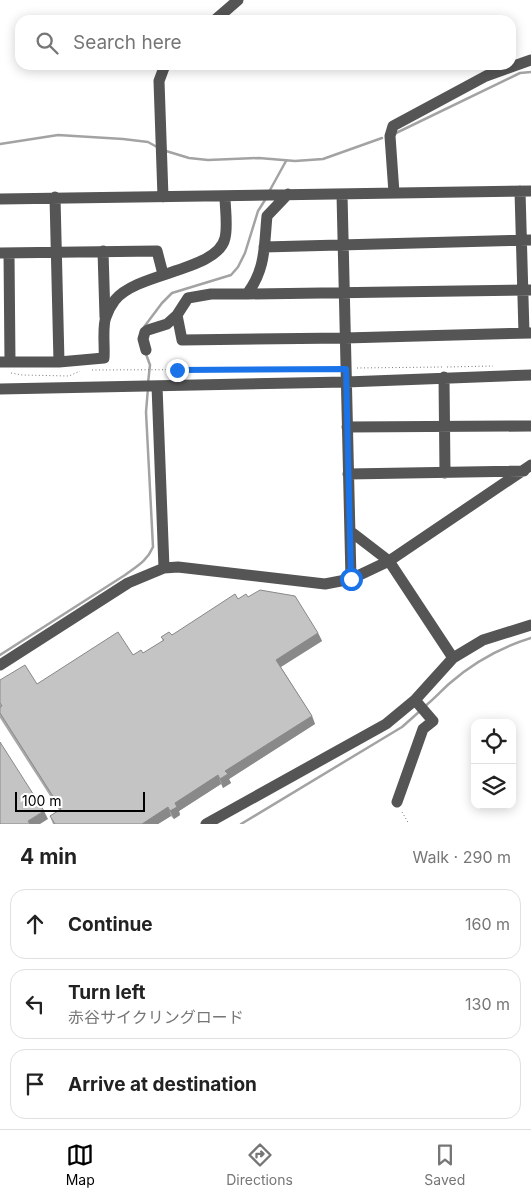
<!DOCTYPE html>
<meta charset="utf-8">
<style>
:root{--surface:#fff;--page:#f6f6f6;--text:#222;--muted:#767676;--line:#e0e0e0;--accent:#000}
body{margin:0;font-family:Inter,"Noto Sans JP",sans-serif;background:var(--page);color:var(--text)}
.controls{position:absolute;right:15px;bottom:15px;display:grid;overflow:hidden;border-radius:10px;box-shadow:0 2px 12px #0003}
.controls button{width:45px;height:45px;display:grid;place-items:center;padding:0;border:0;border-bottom:1px solid var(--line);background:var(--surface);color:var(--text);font:25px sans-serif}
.scale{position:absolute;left:15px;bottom:12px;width:130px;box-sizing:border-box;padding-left:5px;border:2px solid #000;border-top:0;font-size:14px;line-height:18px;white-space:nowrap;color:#000;-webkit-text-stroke:4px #fff;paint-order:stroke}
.stop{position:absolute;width:15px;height:15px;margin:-11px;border:4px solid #1a73e8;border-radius:50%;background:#fff}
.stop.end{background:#1a73e8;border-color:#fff;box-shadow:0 1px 5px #0008}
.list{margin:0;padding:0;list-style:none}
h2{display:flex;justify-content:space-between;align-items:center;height:65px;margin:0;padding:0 20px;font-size:21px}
h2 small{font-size:16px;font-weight:400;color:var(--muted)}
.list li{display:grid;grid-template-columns:32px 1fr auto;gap:15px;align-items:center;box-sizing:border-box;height:70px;margin:0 10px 10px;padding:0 10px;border:1px solid var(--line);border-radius:15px}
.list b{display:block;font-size:19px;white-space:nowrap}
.list p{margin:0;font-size:16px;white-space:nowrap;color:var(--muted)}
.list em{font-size:16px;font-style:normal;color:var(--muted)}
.icon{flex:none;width:28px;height:28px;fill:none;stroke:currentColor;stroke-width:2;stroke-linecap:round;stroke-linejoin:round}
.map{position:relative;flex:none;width:531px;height:824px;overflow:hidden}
.search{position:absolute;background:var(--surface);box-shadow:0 2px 12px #0003;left:15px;right:15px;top:15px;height:55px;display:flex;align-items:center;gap:12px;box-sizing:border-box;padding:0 18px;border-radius:15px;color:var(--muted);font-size:19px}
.sheet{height:305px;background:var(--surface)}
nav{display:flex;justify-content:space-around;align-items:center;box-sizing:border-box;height:70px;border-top:1px solid var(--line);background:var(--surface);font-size:14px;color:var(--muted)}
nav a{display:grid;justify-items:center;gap:2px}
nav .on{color:var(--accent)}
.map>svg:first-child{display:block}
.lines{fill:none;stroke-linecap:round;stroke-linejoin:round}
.stream{stroke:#a3a3a3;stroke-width:2.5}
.path{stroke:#777;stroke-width:1;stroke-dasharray:1 2.5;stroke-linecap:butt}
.minor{stroke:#555;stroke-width:11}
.wall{fill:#a9a9a9}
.shaded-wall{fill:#898989}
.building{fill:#c4c4c4;stroke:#898989}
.route{stroke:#1a73e8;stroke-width:6}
</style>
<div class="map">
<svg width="531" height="824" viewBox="0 0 531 824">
<rect width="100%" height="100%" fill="#fff"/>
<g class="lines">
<path class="stream" d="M 394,134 L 520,73 L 531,72
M 0,144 L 58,135 L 123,139 L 148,142 L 157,147
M 166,151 L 189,158 L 208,160 L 259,158 L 295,161 L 323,159 L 382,138
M 270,190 L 286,161
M 144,327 L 162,303 L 172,293 L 231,275 L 238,267 L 245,253 L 258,211 L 265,200
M 146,354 L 150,365 L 148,383
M 0,655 L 125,575 C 137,566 147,561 153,547 L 146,412 L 148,388
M 424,707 C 433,700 441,691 450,683 C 473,663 502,647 531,638
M 241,824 L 402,727 L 420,711"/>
<path class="path" d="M 447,367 L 493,366
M 357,368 L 443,367
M 92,370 L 335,369
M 11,373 L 22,375 L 69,376 L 80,371
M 402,812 L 409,824"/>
<path class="minor" d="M 215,20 L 238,0
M 520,191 L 524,333
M 394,193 L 390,136 L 393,126 L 486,76 L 531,60
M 288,194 L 267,216 C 264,246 266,269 247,294 L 211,294 L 188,298 L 177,315 L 182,340 L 345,338 L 531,333
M 342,194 L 351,579
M 55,197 L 59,362
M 163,197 L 159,81 L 165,65
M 0,199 L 531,191
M 264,247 L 531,240
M 103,251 L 105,317
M 0,253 L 157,251 L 163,274
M 9,253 L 10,362
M 247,294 L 531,290
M 146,350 L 143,339 L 145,332 L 148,330 L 167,324 L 177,315
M 0,362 L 59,362 L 104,358 C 105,347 102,326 106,317 C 108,311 112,304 115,300 C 137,272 218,271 225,238 C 228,226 225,208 225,196
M 444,377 L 445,473
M 157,386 L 164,568
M 0,389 L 346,382 L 531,375
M 347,427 L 531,426
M 348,474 L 524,471
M 350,531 L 389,561 L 453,658
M 0,665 L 128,583 L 164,568 L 178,567 L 325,584 L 351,579 L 389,561 L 531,465
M 397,802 L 423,729 L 433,721 L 415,700
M 206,824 L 386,724 L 415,700 L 453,658 L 483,640 L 531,625"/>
</g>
<path class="wall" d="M 248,597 L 318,633 L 322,641 L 281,667 L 312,716 L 315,724 L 229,779 L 231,783 L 223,788 L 221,784 L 179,811 L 180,815 L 174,819 L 171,816 L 158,824 L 53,824 L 50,816 L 59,810 L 0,718 L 0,680 L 37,684 L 133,655 L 143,653 L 163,641 L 161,637 L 172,635 L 238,599 Z"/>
<path class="shaded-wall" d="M 318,633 L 322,641 L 279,668 L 276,660 Z
M 312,716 L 315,724 L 229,779 L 231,783 L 223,788 L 220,779 L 225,771 Z
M 218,775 L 221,784 L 179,811 L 180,815 L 174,819 L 170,811 L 175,803 Z
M 168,807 L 171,816 L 158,824 L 142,824 Z
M 44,811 L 48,819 L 40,824 L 29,824 L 28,821 Z"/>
<path class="building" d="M 260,590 L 295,596 L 318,633 L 276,660 L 312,716 L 225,771 L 228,774 L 220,779 L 218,775 L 175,803 L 177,807 L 170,811 L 168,807 L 142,824 L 55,824 L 50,816 L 61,809 L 0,713 L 0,707 L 2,706 L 0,703 L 0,680 L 25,665 L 37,684 L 118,632 L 133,655 L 141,650 L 143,653 L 164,640 L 161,637 L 169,632 L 172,635 L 235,594 L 238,599 L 246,594 L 248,597 Z
M 0,742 L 44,811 L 28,821 L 30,824 L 0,824 Z"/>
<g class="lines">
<path class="route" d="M 177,370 L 346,369 L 351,579"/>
</g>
</svg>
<div class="controls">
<button><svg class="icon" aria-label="locate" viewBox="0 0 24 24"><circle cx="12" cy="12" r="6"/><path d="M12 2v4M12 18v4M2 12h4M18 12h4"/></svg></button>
<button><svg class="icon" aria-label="layers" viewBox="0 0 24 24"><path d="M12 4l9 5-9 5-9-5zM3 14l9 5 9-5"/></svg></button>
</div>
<div class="scale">100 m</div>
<div class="stop" style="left:351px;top:579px"></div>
<div class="stop end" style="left:177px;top:370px"></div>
<div class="search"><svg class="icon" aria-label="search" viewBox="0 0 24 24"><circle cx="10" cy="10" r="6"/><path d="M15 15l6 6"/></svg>Search here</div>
</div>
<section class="sheet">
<h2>4 min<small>Walk · 290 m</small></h2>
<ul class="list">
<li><svg class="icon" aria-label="ahead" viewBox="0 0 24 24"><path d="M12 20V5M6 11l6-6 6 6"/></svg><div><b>Continue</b></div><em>160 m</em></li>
<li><svg class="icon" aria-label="left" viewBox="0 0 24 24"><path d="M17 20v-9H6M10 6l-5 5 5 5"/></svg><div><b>Turn left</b><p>赤谷サイクリングロード</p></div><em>130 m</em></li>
<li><svg class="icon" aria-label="arrive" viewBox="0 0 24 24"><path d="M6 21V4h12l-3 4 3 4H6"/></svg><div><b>Arrive at destination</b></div></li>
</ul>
</section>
<nav>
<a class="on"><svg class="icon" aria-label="map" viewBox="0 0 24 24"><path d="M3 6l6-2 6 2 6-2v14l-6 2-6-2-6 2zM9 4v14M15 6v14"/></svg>Map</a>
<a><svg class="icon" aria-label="directions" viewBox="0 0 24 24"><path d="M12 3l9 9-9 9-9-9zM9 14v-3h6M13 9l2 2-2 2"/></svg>Directions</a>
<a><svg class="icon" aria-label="saved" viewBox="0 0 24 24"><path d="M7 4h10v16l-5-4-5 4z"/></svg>Saved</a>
</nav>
